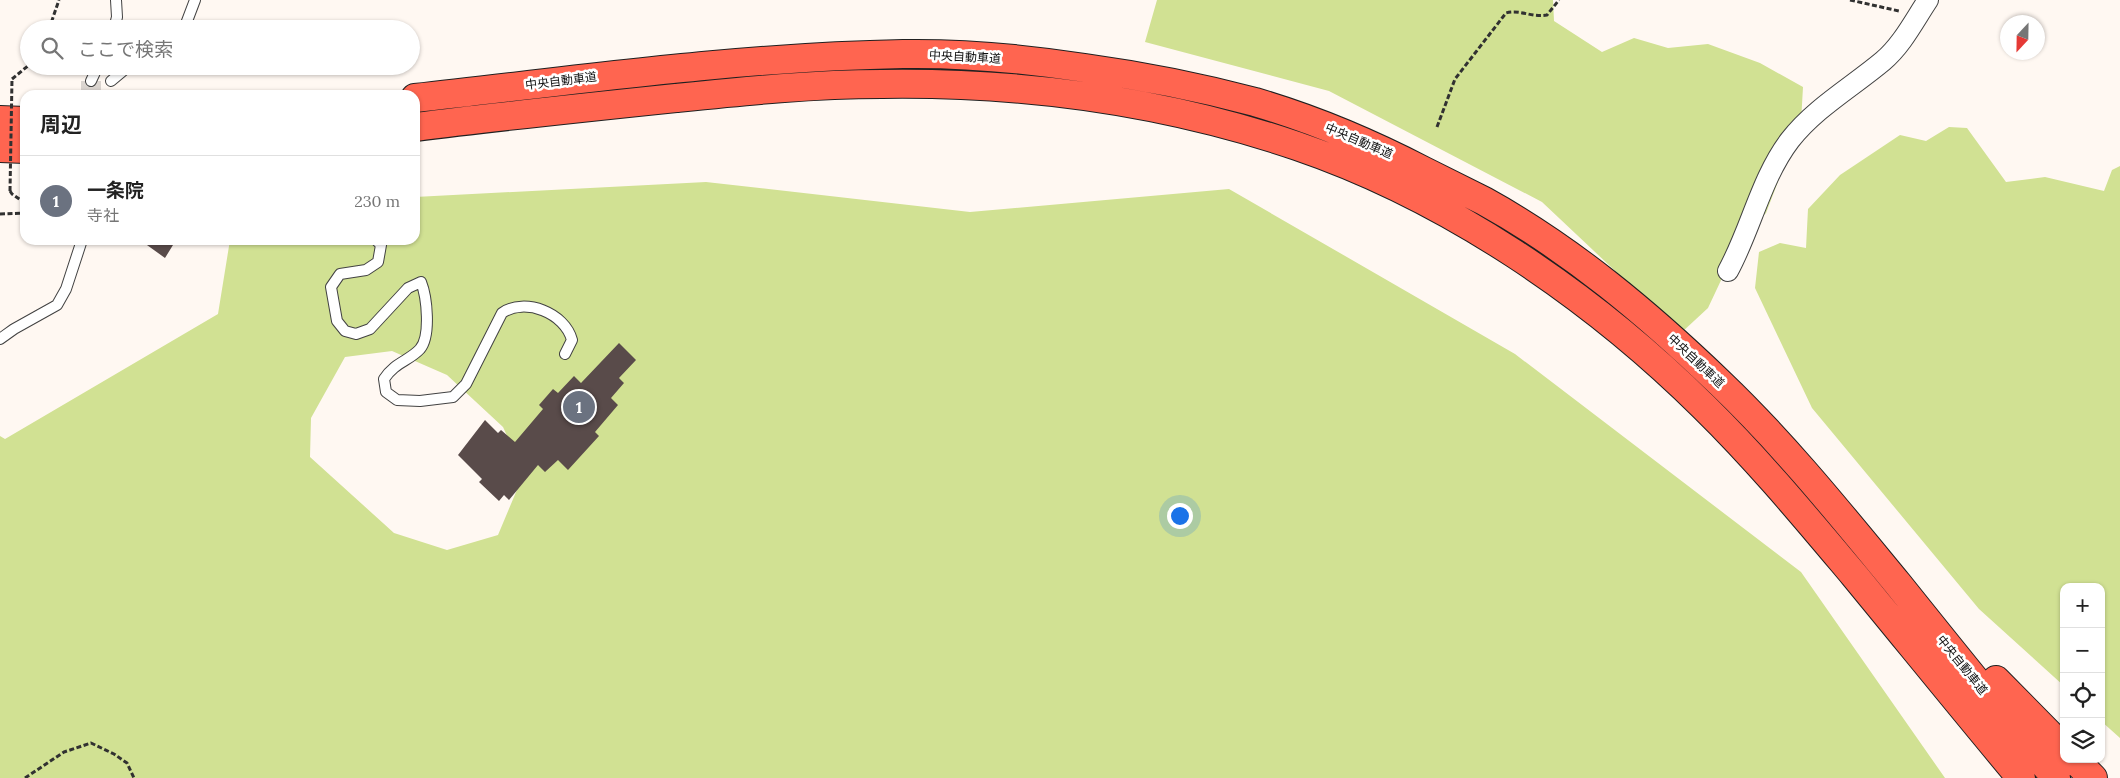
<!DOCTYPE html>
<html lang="ja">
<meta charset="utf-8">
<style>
:root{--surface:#fff;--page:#f2f2f2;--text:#222;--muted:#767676;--line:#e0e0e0;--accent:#2563eb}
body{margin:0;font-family:Lora,"Noto Sans JP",serif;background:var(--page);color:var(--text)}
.controls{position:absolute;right:15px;bottom:15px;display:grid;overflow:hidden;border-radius:10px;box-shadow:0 1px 4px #0004}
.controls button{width:45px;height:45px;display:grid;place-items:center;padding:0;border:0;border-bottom:1px solid var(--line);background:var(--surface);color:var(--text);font:25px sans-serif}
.compass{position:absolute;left:2000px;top:15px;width:45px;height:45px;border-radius:50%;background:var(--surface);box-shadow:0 1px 4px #0004;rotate:202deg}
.you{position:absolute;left:1179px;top:515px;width:18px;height:18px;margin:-12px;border:4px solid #fff;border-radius:50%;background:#1a73e8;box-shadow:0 0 0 8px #1a73e833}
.badge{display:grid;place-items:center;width:32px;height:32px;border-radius:50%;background:var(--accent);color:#fff;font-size:16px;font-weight:700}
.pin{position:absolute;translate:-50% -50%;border:2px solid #fff;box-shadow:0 1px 5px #0006}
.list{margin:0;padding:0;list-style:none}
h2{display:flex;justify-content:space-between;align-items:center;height:65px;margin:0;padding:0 20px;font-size:21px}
h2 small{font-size:16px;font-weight:400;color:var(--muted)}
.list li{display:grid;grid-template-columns:32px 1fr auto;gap:15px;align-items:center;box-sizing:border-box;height:90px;padding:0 20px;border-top:1px solid var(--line)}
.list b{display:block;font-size:19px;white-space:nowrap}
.list p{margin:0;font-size:16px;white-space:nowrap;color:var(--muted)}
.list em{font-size:16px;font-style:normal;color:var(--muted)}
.icon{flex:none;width:28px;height:28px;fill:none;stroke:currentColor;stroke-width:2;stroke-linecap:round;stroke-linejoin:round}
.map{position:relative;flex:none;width:2120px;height:778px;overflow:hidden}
.search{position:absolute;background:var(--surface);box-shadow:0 1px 4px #0004;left:20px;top:20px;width:400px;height:55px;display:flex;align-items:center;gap:12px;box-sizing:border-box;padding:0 18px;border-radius:28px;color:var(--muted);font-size:19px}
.panel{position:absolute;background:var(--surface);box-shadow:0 1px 4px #0004;left:20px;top:90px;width:400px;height:155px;border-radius:15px}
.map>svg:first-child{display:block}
.forest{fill:#d1e193;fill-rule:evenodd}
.building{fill:#594b4a}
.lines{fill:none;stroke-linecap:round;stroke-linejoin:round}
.minor-tunnel{stroke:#dbd5d0;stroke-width:20;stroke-dasharray:20 10;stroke-linecap:butt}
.service-casing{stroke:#424242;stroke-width:12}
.minor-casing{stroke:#424242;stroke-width:22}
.motorway-casing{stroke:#202020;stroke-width:30}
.path{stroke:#313131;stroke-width:3;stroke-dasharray:5 2.5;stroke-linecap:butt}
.service{stroke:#fff;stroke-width:10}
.minor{stroke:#fff;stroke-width:20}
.motorway{stroke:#ff6550;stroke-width:28}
.path-bridge{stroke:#313131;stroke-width:3;stroke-dasharray:5 2.5;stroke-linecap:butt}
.labels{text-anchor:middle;stroke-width:5;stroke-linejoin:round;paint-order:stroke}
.street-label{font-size:12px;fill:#0f0f0f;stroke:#fff}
</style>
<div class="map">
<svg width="2120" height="778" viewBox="0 0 2120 778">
<rect width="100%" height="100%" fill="#fff8f2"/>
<path class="forest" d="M 1157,0 L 1553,0 L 1554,21 L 1602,52 L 1634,38 L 1668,48 L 1708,44 L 1760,63 L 1803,87 L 1801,122 L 1766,213 L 1739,242 L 1708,308 L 1681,333 L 1542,202 L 1329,91 L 1145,42 Z
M 1949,127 L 1967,128 L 2006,182 L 2045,177 L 2104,191 L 2112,170 L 2120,166 L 2120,738 L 2101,721 L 2101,587 L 2064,587 L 2064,686 L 1979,609 L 1812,408 L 1755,288 L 1759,252 L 1780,243 L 1806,248 L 1808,209 L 1840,175 L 1900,135 L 1926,141 Z
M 706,182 L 970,212 L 1229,189 L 1515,354 L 1801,572 L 1945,778 L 0,778 L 0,436 L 5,439 L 218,314 L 230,240 L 415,240 L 415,197 ZM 392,351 L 447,375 L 503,427 L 524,473 L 498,535 L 447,550 L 394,533 L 310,457 L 311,418 L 345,357 Z"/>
<path class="building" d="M 140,240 L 165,240 L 173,245 L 165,258 Z
M 619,343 L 636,360 L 619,378 L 624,383 L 611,398 L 618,405 L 595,432 L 599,436 L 568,470 L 558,460 L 545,472 L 538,465 L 509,500 L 504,495 L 499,501 L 479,482 L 482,479 L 458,455 L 485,420 L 498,433 L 501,430 L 515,442 L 543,409 L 539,405 L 553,389 L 558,393 L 574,376 L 581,383 Z"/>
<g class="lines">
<path class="minor-tunnel" d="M 91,81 L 91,95"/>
<g class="service-casing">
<path id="service" d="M 114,29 L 117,17 L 116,0
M 184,29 L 195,0
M 91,81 L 98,66
M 111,81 L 129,66
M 376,240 L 381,245 L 378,262 L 366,270 L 340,274 L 331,287 L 337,321 L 345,331 L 356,334 L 370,329 L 408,288 L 421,282 C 427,297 431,336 420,349 C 409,361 395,362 384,379 L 386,392 L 397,400 L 420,401 L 453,397 L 466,384 L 502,313 C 525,297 565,313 572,340 L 565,354
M 0,339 L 14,329 L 57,305 L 66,289 L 82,240"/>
</g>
<g class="minor-casing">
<path id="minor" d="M 1728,271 C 1751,229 1761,178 1790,140 C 1815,108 1852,87 1883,61 C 1902,45 1914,21 1928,0"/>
</g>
<g class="motorway-casing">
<path id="motorway" d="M 415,98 C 578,80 739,57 903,54 C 964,53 1026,59 1085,68 C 1143,76 1199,87 1255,102 C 1313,119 1370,143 1424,171 C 1444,181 1464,191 1484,201 C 1571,249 1648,314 1720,383 C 1785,445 1841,515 1898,584 C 1950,649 2002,714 2056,778
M 0,120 L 25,121
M 415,127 C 502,116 589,107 676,98 C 745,91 813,84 882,84 C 1022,82 1164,101 1297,146 C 1447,197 1592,296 1704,407 C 1758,460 1806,518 1854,575 C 1910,643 1965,711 2021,778
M 0,148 L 25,149
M 1996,680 L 2064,749
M 2074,759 L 2093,778"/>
</g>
<path class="path" d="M 1850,0 L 1899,11
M 49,29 L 59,0
M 12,79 L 29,65
M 1437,127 L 1455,79 L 1506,13 C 1520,9 1532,18 1547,15 L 1559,0
M 10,191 L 12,194 L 25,203
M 0,214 L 25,213
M 25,778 L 64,752 L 91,743 L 114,754 L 127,763 L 134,778"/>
<use href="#service" class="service"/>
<use href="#minor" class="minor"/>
<use href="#motorway" class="motorway"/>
<path class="path-bridge" d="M 10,191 L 12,79"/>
</g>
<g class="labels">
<g class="street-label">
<text transform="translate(965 57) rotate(3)" y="4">中央自動車道</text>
<text transform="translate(561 81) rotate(-7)" y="4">中央自動車道</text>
<text transform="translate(1359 141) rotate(23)" y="4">中央自動車道</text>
<text transform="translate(1696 361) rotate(43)" y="4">中央自動車道</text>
<text transform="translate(1962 665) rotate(51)" y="4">中央自動車道</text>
</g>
</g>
</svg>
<div class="controls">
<button>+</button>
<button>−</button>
<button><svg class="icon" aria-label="locate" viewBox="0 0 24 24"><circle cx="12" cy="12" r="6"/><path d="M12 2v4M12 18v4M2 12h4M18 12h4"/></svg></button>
<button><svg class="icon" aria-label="layers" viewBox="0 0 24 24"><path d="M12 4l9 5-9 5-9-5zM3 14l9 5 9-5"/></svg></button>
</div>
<svg class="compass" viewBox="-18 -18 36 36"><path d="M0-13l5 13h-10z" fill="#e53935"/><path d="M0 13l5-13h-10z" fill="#767676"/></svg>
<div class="you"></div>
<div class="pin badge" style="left:579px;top:407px;background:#6b7280">1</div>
<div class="search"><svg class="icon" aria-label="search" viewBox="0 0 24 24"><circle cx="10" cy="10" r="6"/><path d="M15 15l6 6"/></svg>ここで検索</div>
<section class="panel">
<h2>周辺<small></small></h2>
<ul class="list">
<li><span class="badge" style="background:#6b7280">1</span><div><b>一条院</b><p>寺社</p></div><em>230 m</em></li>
</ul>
</section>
</div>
